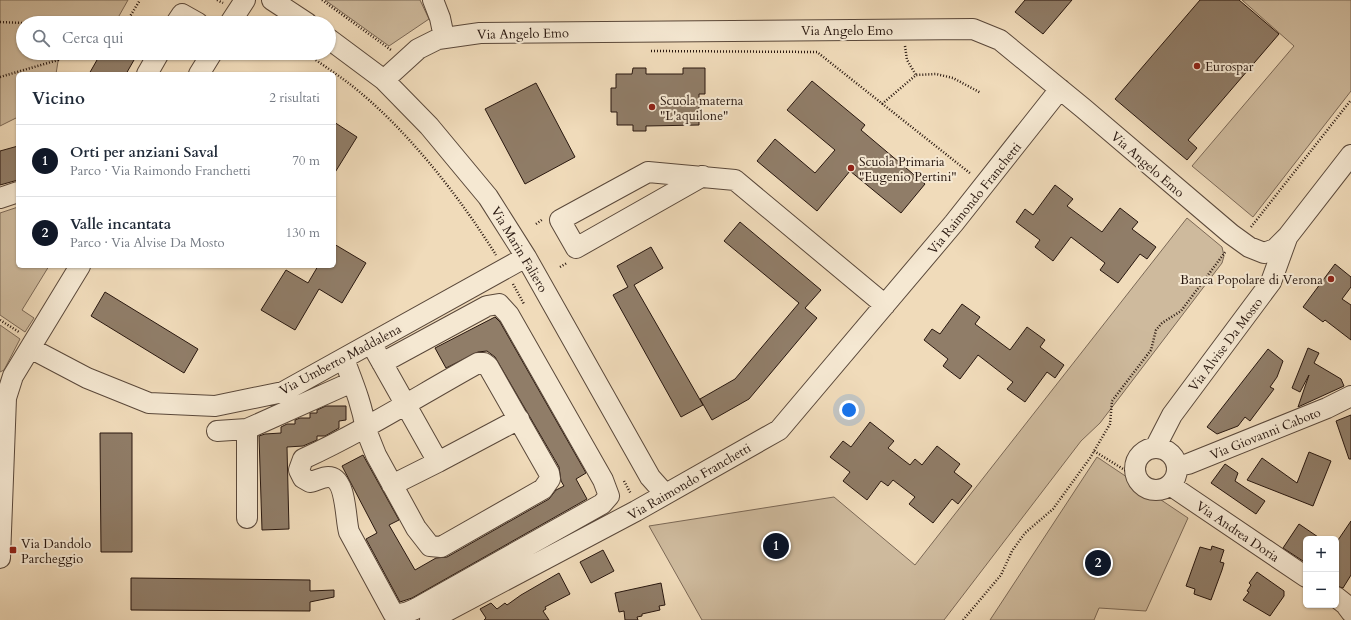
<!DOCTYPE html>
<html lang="it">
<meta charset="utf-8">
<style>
:root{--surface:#fff;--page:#f2f2f3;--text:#1f2937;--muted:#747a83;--line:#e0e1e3;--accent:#111827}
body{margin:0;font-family:Cardo,serif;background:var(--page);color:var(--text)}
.controls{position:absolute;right:12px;bottom:12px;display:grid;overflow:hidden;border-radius:6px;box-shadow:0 1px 3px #0004}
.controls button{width:36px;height:36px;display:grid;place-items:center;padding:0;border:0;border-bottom:1px solid var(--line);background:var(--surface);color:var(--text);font:20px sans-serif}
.you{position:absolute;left:849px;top:410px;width:14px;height:14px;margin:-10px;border:3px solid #fff;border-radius:50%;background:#1a73e8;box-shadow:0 0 0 6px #1a73e833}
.badge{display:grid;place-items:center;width:26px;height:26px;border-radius:50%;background:var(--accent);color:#fff;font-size:13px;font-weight:700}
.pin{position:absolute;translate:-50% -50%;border:2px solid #fff;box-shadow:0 1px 4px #0006}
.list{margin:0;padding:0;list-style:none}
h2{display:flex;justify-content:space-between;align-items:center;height:52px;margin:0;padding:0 16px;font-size:17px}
h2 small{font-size:13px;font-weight:400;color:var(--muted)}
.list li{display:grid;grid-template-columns:26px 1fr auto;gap:12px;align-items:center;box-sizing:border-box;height:72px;padding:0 16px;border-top:1px solid var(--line)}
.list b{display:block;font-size:15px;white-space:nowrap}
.list p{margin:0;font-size:13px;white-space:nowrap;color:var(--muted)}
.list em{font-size:13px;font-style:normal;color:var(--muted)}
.icon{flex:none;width:22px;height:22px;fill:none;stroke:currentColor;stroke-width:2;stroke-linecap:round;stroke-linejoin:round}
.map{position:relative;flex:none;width:1351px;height:620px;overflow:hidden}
.search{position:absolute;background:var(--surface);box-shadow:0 1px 3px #0004;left:16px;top:16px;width:320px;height:44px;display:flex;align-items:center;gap:10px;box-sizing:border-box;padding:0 14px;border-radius:22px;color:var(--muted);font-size:15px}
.panel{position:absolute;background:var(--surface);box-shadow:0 1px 3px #0004;left:16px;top:72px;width:320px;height:196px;border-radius:6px}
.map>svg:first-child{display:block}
.green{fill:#ceba9d;stroke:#7b6856}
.building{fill:#907d68;stroke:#28170f}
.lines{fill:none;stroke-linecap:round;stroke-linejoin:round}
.minor-casing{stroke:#5a483a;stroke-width:22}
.path{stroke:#28170f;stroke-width:2.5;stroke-dasharray:1 2;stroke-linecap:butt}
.minor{stroke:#f5e8d2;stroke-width:20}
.poi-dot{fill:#8f2418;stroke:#f5e8d2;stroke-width:1.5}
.labels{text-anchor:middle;stroke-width:4;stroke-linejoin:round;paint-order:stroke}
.street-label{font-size:13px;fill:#28170f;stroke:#f5e8d2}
.poi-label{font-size:13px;fill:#28170f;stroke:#f5e8d2;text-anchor:start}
</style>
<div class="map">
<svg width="1351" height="620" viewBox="0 0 1351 620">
<rect width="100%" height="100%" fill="#f0dbba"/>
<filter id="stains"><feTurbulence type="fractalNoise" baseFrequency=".005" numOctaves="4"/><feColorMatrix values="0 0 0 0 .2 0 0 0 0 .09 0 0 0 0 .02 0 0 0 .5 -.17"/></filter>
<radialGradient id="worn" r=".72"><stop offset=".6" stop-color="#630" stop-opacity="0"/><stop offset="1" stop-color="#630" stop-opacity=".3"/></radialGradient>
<path class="green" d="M 0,0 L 128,0 L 115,23 L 23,23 L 23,53 L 64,53 L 59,55 L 56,74 L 18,74 L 18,117 L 0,126 Z
M 325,0 L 420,0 L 429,19 L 389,46 Z
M 1242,0 L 1351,0 L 1351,91 L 1253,217 L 1192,166 L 1294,46 Z
M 18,207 L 18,266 L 49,266 L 22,310 L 34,318 L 25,332 L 0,315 L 0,213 Z
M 1187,218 L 1222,247 L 1224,256 L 1222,263 L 1100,423 L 1081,441 L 944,620 L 702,620 L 649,526 L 834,497 L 915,565 Z
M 0,325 L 20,339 L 4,370 L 0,372 Z
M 1097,457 L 1188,518 L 1146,611 L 1099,608 L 1094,620 L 990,620 Z"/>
<path class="building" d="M 1025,0 L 1072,0 L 1043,34 L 1015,12 Z
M 1200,0 L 1239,0 L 1279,34 L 1188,140 L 1197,148 L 1187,160 L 1115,99 Z
M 101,53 L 138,53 L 126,74 L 89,74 Z
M 633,68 L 646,68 L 646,74 L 683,74 L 683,68 L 705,68 L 705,94 L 699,94 L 699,125 L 646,126 L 646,131 L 633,131 L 633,125 L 617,125 L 617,112 L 611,112 L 611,88 L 616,88 L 616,74 L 632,74 Z
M 812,81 L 865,125 L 861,130 L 925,184 L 901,213 L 850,171 L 817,211 L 757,161 L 775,139 L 815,173 L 835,150 L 787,110 Z
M 536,83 L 575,157 L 525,184 L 485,109 Z
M 334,122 L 357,137 L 334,174 Z
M 18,146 L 18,180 L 0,185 L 0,151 Z
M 1055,185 L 1073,199 L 1067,206 L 1102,232 L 1120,208 L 1138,222 L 1132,229 L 1156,247 L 1147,259 L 1140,254 L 1118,283 L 1100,270 L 1105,263 L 1071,237 L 1053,261 L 1035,247 L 1040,240 L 1016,222 L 1025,209 L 1033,215 Z
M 740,222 L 821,290 L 805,308 L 817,318 L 749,399 L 712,420 L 700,399 L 735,379 L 799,303 L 724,241 Z
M 334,244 L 366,263 L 342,303 L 319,289 L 295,330 L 261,310 L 286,270 L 308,283 L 318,266 L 334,266 Z
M 651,247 L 663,268 L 634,285 L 703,405 L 681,417 L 613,295 L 628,287 L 617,266 Z
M 1335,264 L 1351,277 L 1351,287 L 1342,299 L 1351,305 L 1351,340 L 1325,320 L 1323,322 L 1303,307 Z
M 105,292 L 198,349 L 184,373 L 91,316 Z
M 962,304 L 980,317 L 975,324 L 1010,350 L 1027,327 L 1045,340 L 1040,347 L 1064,365 L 1055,378 L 1047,372 L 1025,402 L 1007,389 L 1013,382 L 978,355 L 960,379 L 943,366 L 948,359 L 924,340 L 932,329 L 940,334 Z
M 495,317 L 500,322 L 586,473 L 576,479 L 587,499 L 412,598 L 400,602 L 366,539 L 377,533 L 342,466 L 363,455 L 399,520 L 389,525 L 415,570 L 436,558 L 447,557 L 549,499 L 556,490 L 564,486 L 561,481 L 559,467 L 495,357 L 487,351 L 478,352 L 446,368 L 435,348 Z
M 1308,348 L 1319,353 L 1314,363 L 1341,379 L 1344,386 L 1298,407 L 1309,375 L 1300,392 L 1292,388 Z
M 1268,349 L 1283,361 L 1277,377 L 1270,387 L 1274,389 L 1250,421 L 1245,417 L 1238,426 L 1217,434 L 1207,427 Z
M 326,406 L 346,406 L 346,420 L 339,421 L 339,428 L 325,436 L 317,436 L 317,440 L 303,446 L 287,447 L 289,529 L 262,530 L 259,436 L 265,434 L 281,433 L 281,427 L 287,424 L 295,424 L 295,420 L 300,418 L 310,418 L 310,413 L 317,413 L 317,410 Z
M 1351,415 L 1351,459 L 1349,459 L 1336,421 Z
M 870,422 L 894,441 L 888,448 L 910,465 L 915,459 L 922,465 L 937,446 L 960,464 L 954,472 L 972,486 L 958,504 L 952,499 L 933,523 L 909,504 L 915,497 L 893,480 L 888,486 L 881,481 L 867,500 L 843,481 L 850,472 L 830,457 L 843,441 L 851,447 Z
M 100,433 L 132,433 L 132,552 L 101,552 Z
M 1309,452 L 1331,461 L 1313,506 L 1247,480 L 1262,458 L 1297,483 Z
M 1225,464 L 1238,473 L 1235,481 L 1265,501 L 1256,514 L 1211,483 Z
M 1351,521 L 1351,575 L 1343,588 L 1336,586 L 1336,543 Z
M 1299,524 L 1321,539 L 1306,539 L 1306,563 L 1283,548 Z
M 1212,546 L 1224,550 L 1220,562 L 1224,563 L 1222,570 L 1211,600 L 1194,594 L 1195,589 L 1186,586 L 1200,547 L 1211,550 Z
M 603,550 L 614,571 L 591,583 L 580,562 Z
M 1257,572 L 1284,591 L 1284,596 L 1270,616 L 1243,600 L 1249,592 L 1247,591 L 1251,585 L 1249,583 Z
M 559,573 L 570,594 L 545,607 L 546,609 L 543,611 L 549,620 L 484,620 L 486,618 L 480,609 L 491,603 L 497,609 L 505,603 L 507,605 L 521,595 Z
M 131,578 L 310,580 L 310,591 L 334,590 L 334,597 L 310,602 L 310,611 L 131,610 Z
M 661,583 L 665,605 L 659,606 L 660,610 L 642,614 L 642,616 L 637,617 L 638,620 L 625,620 L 624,611 L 619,612 L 615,593 Z"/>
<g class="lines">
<g class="minor-casing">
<path id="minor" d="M 272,0 L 307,23
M 433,0 L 440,18 L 444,37
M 176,23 L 182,14 L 198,23
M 230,23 L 245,0
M 329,39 L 384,80 L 429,126 L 488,197 L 526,257 L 650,477 L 665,494
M 147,74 L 159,53
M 199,74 L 212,53
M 384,80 L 418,49 L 438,39 L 480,33 L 973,29 L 1000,40 L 1083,108 L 1231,234 L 1249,247 L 1264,253 L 1275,249 L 1288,236 L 1351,155
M 703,176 L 576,248 L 560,220 L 648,172 L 735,180 L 885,305
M 0,198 L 18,192
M 30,348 L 87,378 L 149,403 L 215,406 L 283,392 L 526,257
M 376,352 L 438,462 L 392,485
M 344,359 C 353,383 362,404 366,430 L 376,455 L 416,528 L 430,546 L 441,547 L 543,489 L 550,479 L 549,473 L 488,366 L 484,363 L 478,363 C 420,395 364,431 303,459 L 299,470 L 303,478 L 310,482 C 315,481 323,477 328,477 C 347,477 345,519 349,532 L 393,613 C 401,616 409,612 417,608 L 602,504 L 609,496 L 603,480 L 509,315 L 499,304 L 487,306 L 382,363
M 217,431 L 247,429 L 352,382
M1135 469a21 21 0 1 1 42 0a21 21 0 1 1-42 0Z
M 1155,448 L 1172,415 L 1271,282 L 1287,238
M 438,462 L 519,419
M 1177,466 L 1188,464 L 1327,408 L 1351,396
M 1170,485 L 1306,577
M 247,518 L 247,429
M 0,558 L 6,398 L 13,376 L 80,266
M 1336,597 L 1345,604 L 1351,612
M 430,620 L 636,511 L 779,430 L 954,223 L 1060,89"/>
</g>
<path class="path" d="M 217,0 L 223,3
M 322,0 L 391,50
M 252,18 L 260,23
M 0,22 L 24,23
M 126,23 L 140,0
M 905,46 L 907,60 L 916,75
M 651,51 L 817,52 L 971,174
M 306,53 C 321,64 337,74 351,85 C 406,128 459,196 496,255
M 0,77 L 58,60 L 55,53
M 882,104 L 916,75 L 936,74 L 953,78 L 981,93
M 536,224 L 543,219
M 1251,227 L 1351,100
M 560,267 L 567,263
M 513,284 L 524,304
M 0,320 L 19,332
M 1094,451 L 1136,477
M 624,481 L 631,494
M 963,620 L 1001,575 L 1012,551 L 1025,533 L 1053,509 L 1090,458 L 1110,424 L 1112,401 L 1151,350 L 1156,330 L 1162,323 L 1181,311 L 1226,251"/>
<use href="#minor" class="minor"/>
</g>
<g class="poi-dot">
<circle cx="1197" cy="66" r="4"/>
<circle cx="652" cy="107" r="4"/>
<circle cx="851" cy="168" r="4"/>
<circle cx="1331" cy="279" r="4"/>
<rect x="9" y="546" width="8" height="8" rx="2"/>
</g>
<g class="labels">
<g class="street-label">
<text x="847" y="35">Via Angelo Emo</text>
<text transform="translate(523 33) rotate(-1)" y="5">Via Angelo Emo</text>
<text transform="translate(1148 164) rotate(41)" y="5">Via Angelo Emo</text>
<text transform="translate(974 198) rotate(-51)" y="5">Via Raimondo Franchetti</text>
<text transform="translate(520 249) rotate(59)" y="5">Via Marin Faliero</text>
<text transform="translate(1225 344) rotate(-53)" y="5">Via Alvise Da Mosto</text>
<text transform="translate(340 359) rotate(-28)" y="5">Via Umberto Maddalena</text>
<text transform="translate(1265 433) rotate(-22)" y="5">Via Giovanni Caboto</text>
<text transform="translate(689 481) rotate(-30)" y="5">Via Raimondo Franchetti</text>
<text transform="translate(1238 531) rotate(34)" y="5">Via Andrea Doria</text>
</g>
<g class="poi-label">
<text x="1205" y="71">Eurospar</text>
<text x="660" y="105">Scuola materna<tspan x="660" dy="15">"L'aquilone"</tspan></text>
<text x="859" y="166">Scuola Primaria<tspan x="859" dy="15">"Eugenio Pertini"</tspan></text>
<text x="1323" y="284" text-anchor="end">Banca Popolare di Verona</text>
<text x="21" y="548">Via Dandolo<tspan x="21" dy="15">Parcheggio</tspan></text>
</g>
</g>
<rect width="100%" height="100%" filter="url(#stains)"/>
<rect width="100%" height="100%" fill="url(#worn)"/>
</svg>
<div class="controls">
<button>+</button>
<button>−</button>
</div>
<div class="you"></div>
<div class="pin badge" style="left:776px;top:546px">1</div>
<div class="pin badge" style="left:1098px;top:563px">2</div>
<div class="search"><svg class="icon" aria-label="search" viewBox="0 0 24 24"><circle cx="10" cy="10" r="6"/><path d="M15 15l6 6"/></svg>Cerca qui</div>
<section class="panel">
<h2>Vicino<small>2 risultati</small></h2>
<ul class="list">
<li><span class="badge">1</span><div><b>Orti per anziani Saval</b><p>Parco · Via Raimondo Franchetti</p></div><em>70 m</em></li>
<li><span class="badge">2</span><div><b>Valle incantata</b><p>Parco · Via Alvise Da Mosto</p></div><em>130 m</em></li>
</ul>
</section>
</div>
